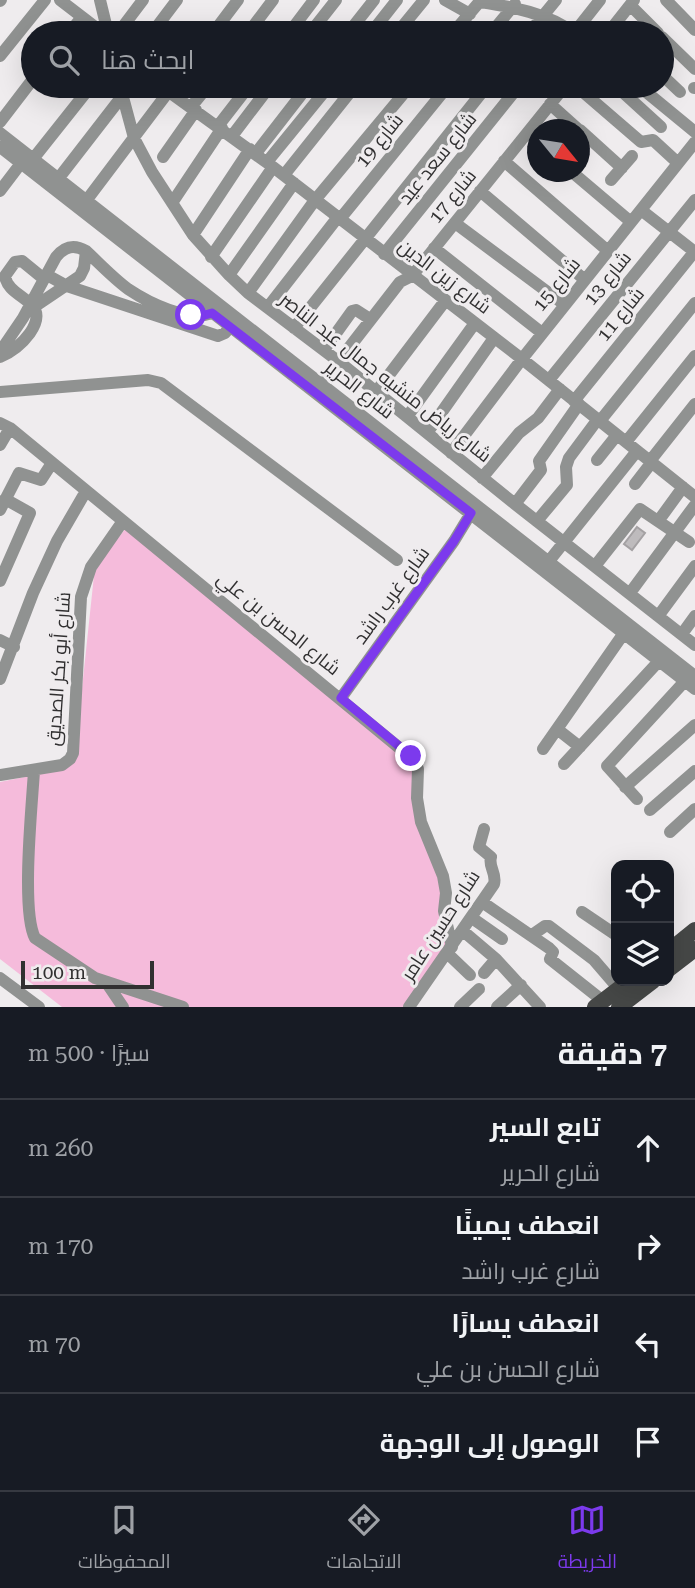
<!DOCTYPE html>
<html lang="ar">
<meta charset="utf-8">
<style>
:root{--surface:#171b24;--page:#20242c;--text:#f1f3f6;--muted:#9ea1a6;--line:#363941;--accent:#7c3aed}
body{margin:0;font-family:"Roboto Serif",Cairo,serif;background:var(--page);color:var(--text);direction:rtl}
.controls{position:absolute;right:21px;bottom:21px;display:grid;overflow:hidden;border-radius:14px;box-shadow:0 7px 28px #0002}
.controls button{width:63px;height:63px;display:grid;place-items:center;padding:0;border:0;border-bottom:2px solid var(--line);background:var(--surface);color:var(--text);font:35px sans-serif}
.compass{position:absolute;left:527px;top:119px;width:63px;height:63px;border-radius:50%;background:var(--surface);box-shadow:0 7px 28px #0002;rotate:120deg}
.scale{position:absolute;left:21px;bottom:18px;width:133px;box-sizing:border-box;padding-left:7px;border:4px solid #313031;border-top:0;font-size:19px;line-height:24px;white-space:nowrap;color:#313031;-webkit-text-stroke:5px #efecee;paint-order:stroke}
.stop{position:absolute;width:21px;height:21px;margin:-16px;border:5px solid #7c3aed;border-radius:50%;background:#fff}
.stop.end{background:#7c3aed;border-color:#fff;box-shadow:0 2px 7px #0008}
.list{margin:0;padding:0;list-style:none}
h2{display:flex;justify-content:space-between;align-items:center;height:91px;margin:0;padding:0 28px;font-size:30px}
h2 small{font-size:23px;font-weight:400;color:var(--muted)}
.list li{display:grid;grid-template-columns:46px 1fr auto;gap:21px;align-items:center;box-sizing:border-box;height:98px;padding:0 28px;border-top:2px solid var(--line)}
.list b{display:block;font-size:26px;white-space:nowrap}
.list p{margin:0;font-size:23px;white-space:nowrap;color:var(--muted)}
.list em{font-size:23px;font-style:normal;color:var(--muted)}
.icon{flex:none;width:38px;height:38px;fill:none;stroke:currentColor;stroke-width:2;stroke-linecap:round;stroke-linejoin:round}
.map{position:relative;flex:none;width:695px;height:1007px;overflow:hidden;direction:ltr}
.search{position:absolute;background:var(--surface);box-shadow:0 7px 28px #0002;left:21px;right:21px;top:21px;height:77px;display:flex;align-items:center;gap:18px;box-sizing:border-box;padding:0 24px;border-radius:38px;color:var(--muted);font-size:26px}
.sheet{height:483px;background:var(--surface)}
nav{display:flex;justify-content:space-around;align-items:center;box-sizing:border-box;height:98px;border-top:2px solid var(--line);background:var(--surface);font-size:19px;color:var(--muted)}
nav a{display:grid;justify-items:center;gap:4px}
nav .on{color:var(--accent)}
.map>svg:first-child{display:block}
.green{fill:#f5bbdb}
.building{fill:#bebbbd;stroke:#a4a1a3;stroke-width:2}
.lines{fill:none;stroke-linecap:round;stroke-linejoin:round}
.minor{stroke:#909291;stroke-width:12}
.major{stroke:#464847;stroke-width:16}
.route{stroke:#7c3aed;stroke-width:9}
.labels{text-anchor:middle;stroke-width:6;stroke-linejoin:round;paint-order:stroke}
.street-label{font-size:19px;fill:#313031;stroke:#efecee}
</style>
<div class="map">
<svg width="695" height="1007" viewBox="0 0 695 1007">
<rect width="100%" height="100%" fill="#efecee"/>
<path class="green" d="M 127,527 L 418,768 L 417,803 L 451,896 L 450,945 L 410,1007 L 62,1007 L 0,959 L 0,782 L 60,770 L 75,754 L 95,566 Z"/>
<path class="building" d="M 637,527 L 645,533 L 632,550 L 624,544 Z"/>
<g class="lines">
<path class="minor" d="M 60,0 L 103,33
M 100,0 L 108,33
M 445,0 L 470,14
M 666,0 L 695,30
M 0,1 L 1,0
M 480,2 C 513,7 547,13 574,33
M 630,5 L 658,33
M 69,33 L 82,17
M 118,33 L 143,0
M 152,33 L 177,0
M 213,33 L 238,0
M 248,33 L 273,0
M 289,33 L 314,0
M 310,33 L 336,0
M 348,33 L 374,0
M 371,33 L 397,0
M 397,33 L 424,0
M 453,33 L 481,0
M 491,33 L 515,4
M 529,33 L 556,0
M 574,33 L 600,0
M 608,33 L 634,0
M 662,37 L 695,69
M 0,56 L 45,0
M 662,75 L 680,92
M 120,86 L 134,138 L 152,172 L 193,235 L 229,275 L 248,293 L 338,361 L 515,504 L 695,645
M 576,86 L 641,142 L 653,140 L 678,163
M 616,86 L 661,127
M 639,86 L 695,132
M 694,88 L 695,88
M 169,92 L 273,167 L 522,359 L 695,497
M 550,104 L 579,130
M 191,107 L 208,86
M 0,122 L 33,79
M 218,126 L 249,86
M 580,130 L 622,168
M 0,133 L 695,676
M 232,136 L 270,86
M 0,147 L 695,689
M 256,153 L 308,86
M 163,157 L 196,110
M 33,159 L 91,86
M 504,161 L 608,251
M 267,162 L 329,86
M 572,172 L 631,222
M 284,175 L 355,86
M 58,179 L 130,86
M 611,180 L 632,156
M 0,191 L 25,158
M 480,191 L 585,280
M 86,201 L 172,87
M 172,203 L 222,128
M 641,210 L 695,252
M 340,219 L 448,86
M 455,223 L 565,305
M 193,235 L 250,149
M 434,248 L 542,333
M 384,254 L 519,86
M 211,257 L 273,167
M 47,275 L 67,286 L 218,336 L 225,333 L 235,321
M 229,275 L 294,183
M 248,293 L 315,200 L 410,86
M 34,307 L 80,276 L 84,268 L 86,251
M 268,307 L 338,217
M 294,328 L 487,86
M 324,350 L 352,311 L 356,310 L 370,319
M 0,352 L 23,318 L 56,257 C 65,246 74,244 86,251 C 99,263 113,278 128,289 C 149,303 187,322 212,313
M 0,357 C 12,352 22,344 30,333 C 53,299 8,300 5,276 L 15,262 L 22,261 L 44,279
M 549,380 L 695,200
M 317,389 L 400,282 L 412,276 L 565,86
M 0,392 L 148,380 L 161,383 L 397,560
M 376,392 L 445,301
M 574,401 L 695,251
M 407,417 L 475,323
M 600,421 L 695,303
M 0,423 L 10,428 L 414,760 L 418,769 L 417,798 L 421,822 L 443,876 L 446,893 L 444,911 L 452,947
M 427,433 L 494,338
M 626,442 L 695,356
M 0,445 L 10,428
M 451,453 L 522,359 L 695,142
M 597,460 L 617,435
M 650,461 L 695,404
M 482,478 L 519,433 L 538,418 L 560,389
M 635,484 L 652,462
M 515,504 L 541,470 L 539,461 L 579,404
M 0,510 L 19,473 L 41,480 L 52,463
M 659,520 L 683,487
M 537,521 L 567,485 L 566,467 L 569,458 L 598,419
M 549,561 L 637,451
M 595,566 L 640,509 L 689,542
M 0,581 L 30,513 L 5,499
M 630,593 L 695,505
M 659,615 L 695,566
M 682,634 L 695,616
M 0,640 L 14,647
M 0,679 L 33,593 L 57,541 L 86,491
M 341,698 L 454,541 L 471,513
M 557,729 L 580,747
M 543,749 L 624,633
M 564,764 L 659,661
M 34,771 C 32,805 21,911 35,938 L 95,978 L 183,1007
M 0,775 L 62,765 L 70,759 L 73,753 L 81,597 L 91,567 L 123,521
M 625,787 L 695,725
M 637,799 L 607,766 L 685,681
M 650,810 L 695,771
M 670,832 L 695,809
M 482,902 L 549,948 L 553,952 L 550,959 L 603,1001
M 582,912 L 616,935
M 472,918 L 502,939
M 463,931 L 496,959 L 540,1007
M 532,935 L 545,926 L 549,926 L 594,960 L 619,989
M 447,953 L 470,975
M 484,973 L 496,959
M 0,978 L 39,1007
M 106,982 L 123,1007
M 409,1007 L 494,884 C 497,873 488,867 491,857 L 479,847 L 484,829
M 460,1007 L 479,989
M 497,1007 L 521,985"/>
<path class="major" d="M 669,951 L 695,930
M 669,969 L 695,949
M 595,1007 L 629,981
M 619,1007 L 653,981"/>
</g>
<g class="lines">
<path class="route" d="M 191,315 L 205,315 L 212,313 L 471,513 L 454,541 L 341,698 L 411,756"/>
</g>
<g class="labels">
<g class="street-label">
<text transform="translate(379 140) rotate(-51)" y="7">شارع 19</text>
<text transform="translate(437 158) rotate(-51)" y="7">شارع سعد عيد</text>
<text transform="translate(452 196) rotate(-51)" y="7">شارع 17</text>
<text transform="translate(445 276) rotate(37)" y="7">شارع زين الدين</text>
<text transform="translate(607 278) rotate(-51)" y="7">شارع 13</text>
<text transform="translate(556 284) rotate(-51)" y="7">شارع 15</text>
<text transform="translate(620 314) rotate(-51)" y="7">شارع 11</text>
<text transform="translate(386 377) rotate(38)" y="7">شارع رياض منشيه جمال عبد الناصر</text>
<text transform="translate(360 389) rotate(38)" y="7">شارع الحرير</text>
<text transform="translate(391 595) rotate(-54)" y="7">شارع غرب راشد</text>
<text transform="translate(279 623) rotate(39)" y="7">شارع الحسن بن علي</text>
<text transform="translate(58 669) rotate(-86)" y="7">شارع أبو بكر الصديق</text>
<text transform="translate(440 925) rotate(-57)" y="7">شارع حسين عامر</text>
</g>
</g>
</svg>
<div class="controls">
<button><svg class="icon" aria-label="locate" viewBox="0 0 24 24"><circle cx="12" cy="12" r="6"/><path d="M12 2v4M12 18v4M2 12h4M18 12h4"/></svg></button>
<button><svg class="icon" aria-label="layers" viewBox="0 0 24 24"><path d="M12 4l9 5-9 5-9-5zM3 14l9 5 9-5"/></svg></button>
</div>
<svg class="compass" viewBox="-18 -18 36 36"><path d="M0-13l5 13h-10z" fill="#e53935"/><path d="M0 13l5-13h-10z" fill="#9ea1a6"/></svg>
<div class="scale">100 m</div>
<div class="stop" style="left:191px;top:315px"></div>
<div class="stop end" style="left:411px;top:756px"></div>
<div class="search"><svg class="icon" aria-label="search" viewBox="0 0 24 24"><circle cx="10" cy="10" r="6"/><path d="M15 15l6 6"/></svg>ابحث هنا</div>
</div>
<section class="sheet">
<h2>7 دقيقة<small>سيرًا · 500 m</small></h2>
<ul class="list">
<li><svg class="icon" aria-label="ahead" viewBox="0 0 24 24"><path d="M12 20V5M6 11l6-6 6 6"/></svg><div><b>تابع السير</b><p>شارع الحرير</p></div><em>260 m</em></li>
<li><svg class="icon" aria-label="right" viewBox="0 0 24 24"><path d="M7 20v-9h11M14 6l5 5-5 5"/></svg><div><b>انعطف يمينًا</b><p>شارع غرب راشد</p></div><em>170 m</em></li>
<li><svg class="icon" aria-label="left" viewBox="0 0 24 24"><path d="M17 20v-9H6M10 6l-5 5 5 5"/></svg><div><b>انعطف يسارًا</b><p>شارع الحسن بن علي</p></div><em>70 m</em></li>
<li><svg class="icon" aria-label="arrive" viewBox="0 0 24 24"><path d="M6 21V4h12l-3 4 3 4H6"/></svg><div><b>الوصول إلى الوجهة</b></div></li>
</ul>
</section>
<nav>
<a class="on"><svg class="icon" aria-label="map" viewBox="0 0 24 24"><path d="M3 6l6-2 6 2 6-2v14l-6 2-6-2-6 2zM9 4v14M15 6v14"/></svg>الخريطة</a>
<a><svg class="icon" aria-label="directions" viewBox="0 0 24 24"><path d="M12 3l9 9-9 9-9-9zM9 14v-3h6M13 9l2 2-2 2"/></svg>الاتجاهات</a>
<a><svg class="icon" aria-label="saved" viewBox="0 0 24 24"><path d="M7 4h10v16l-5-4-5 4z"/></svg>المحفوظات</a>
</nav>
